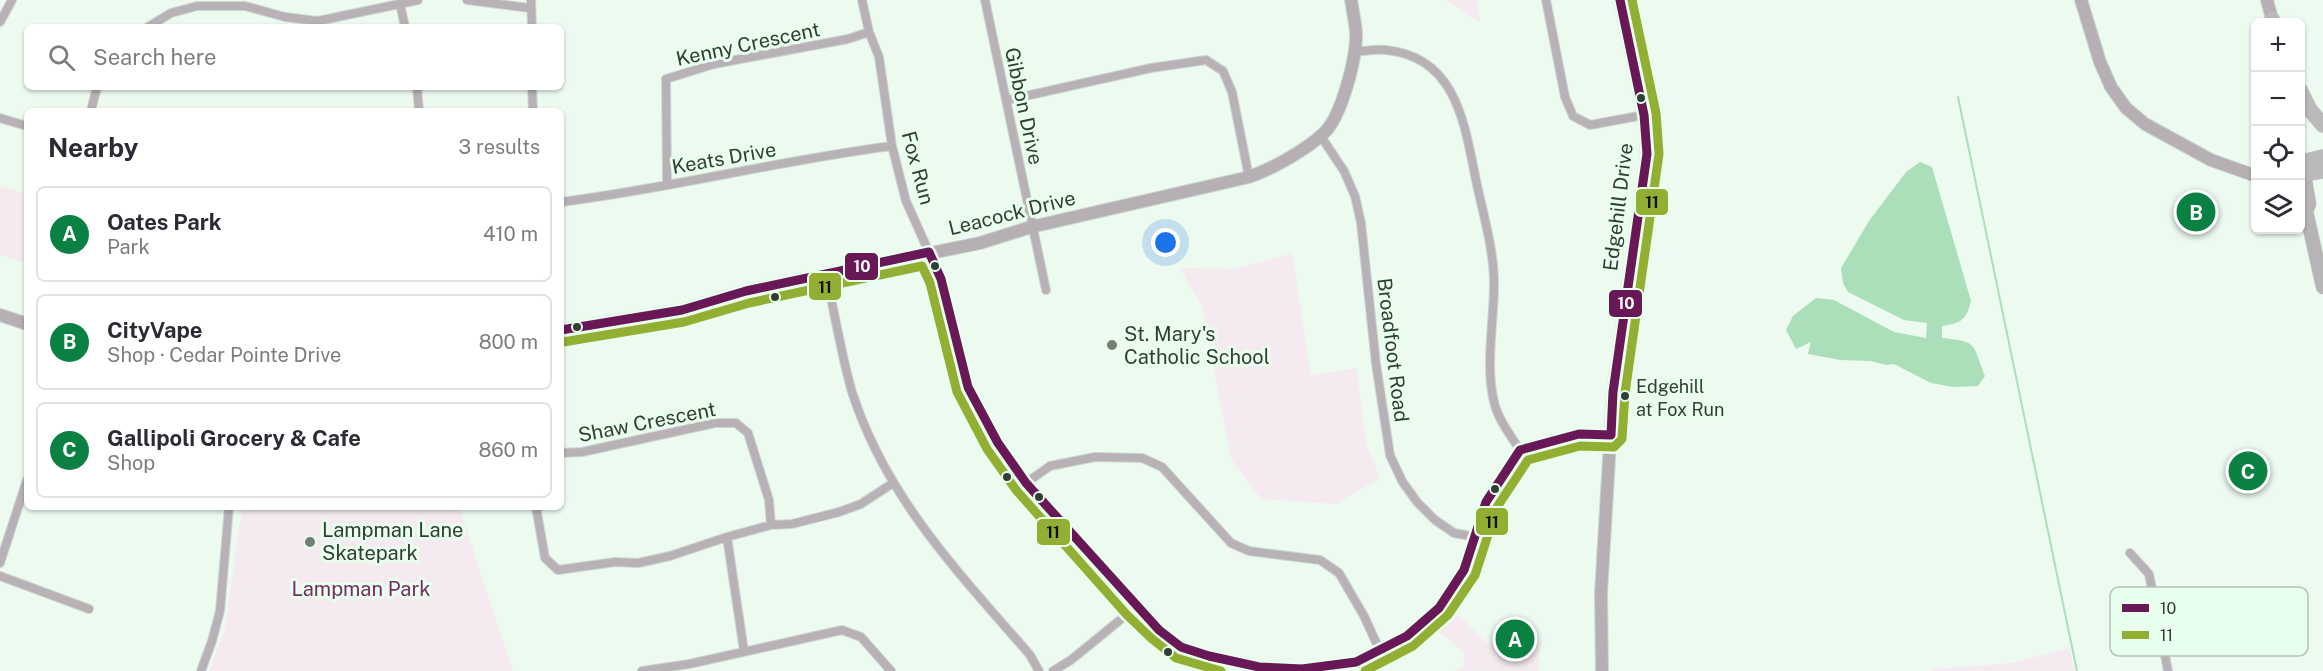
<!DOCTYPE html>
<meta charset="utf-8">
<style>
:root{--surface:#fff;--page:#f7f7f7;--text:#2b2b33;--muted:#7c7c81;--line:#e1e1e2;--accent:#0b8043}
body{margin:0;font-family:"Public Sans",sans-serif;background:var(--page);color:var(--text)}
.controls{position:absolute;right:18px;top:18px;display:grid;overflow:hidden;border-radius:9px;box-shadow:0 2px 4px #0004}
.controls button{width:54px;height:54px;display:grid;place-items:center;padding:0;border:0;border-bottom:2px solid var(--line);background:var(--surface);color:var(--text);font:30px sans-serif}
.you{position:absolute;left:1166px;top:243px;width:21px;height:21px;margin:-15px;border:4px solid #fff;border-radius:50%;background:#1a73e8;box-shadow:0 0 0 9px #1a73e833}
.badge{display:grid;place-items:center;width:39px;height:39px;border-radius:50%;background:var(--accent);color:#fff;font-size:20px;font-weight:700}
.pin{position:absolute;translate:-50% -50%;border:3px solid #fff;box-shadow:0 2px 6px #0006}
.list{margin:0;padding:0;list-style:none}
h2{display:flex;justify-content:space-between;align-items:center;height:78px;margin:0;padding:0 24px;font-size:26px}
h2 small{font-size:20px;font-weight:400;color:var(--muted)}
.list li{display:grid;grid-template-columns:39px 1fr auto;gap:18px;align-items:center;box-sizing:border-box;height:96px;margin:0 12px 12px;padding:0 12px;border:2px solid var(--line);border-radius:9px}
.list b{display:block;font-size:22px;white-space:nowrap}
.list p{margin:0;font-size:20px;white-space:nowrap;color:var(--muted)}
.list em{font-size:20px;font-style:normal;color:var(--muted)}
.icon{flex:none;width:33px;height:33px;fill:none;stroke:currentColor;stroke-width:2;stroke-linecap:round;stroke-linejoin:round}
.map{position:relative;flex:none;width:2323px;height:671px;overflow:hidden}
.search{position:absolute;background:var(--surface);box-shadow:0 2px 4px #0004;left:24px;top:24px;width:540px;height:66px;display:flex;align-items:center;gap:15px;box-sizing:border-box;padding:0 21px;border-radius:9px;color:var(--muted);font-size:22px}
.panel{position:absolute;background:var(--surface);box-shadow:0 2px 4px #0004;left:24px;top:108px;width:540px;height:402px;border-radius:9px}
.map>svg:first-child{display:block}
.green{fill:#f5eaf0}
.water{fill:#aadfb9}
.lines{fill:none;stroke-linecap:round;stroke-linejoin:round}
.stream{stroke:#aadfb9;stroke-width:2}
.street-casing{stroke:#ccd7cf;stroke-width:10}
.secondary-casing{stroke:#ccd7cf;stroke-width:14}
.primary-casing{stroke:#ccd7cf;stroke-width:15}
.highway-casing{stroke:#ccd7cf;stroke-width:16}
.street{stroke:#b8b2b6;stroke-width:8}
.secondary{stroke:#b6b0b4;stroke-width:12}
.primary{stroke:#b7b4b6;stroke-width:14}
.highway{stroke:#bbb9ba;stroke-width:15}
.bus-1-casing{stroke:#e8ffed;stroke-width:14}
.bus-2-casing{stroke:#e8ffed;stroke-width:14}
.bus-1{stroke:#681757;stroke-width:9}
.bus-2{stroke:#92af33;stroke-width:9}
.bus-dot{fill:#323d35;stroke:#e8ffed;stroke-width:2}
.poi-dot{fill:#737f76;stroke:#e8ffed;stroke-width:2}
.labels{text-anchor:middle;stroke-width:6;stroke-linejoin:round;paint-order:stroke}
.bus-label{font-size:18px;fill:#323d35;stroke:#e8ffed;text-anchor:start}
.street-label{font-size:20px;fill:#323d35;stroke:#e8ffed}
.poi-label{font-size:20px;fill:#323d35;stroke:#e8ffed;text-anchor:start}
.park-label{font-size:20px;fill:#772a64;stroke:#e8ffed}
.key{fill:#e8ffed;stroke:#b1c5b6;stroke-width:1.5}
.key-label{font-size:16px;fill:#323d35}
.line-badge{stroke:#e8ffed;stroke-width:2}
.badge-label{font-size:16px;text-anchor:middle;font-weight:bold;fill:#fff}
.pale-badge-label{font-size:16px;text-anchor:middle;font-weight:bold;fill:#111}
</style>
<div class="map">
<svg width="2323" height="671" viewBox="0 0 2323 671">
<rect width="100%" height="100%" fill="#edfaf0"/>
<path class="green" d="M 1446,0 L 1477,0 L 1480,23 Z
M 0,186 L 27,194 L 27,264 L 0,255 Z
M 1292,253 L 1311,375 L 1357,368 L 1366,444 L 1380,478 L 1336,504 L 1261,499 L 1231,459 L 1202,307 L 1180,268 L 1236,269 Z
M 242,507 L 459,507 L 513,671 L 209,671 L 225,629 Z
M 1455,612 L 1490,646 L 1503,617 L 1534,625 L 1539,649 L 1539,671 L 1455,671 L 1463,667 L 1464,653 L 1439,632 Z
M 2070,648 L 2074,671 L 1932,671 L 1932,669 L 2012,663 Z"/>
<path class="water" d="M 1920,162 L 1932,167 L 1971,301 C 1966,320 1962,323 1942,326 L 1942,338 C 1978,342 1972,342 1985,376 L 1978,386 L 1954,387 L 1931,383 L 1894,364 L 1886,365 L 1871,361 L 1840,360 L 1808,354 L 1811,342 L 1796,349 L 1786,330 L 1793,316 L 1816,298 L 1834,300 L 1894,332 L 1926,338 L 1927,323 L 1904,320 L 1848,292 L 1843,283 L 1841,268 L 1869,221 L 1906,172 Z"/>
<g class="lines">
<path class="stream" d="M 1958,97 L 2077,671"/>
<g class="street-casing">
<path id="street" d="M 467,0 L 530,8
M 531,0 L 532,27
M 862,0 L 869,32 L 879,57 L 892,146 L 906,201 L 941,279 L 968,387 L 998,443 L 1026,483 L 1136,607 L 1159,630 L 1181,647 L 1209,656 L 1259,667 L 1302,669 L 1356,662 L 1407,636 L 1439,608 L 1464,570 L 1486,502 L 1520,450 L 1553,440 L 1579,434 L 1611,435
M 985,0 L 1046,290
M 1546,0 L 1565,97 L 1573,116 L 1590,125 L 1644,115
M 400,4 L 405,27
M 0,22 L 12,0
M 148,27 L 171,13 L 197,6 L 245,6 L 285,17 L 318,21 L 418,0
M 1354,52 C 1365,51 1376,49 1386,50 C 1459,57 1465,129 1477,185 C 1484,217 1494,251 1494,284 C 1494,323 1485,364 1494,402 C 1498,419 1510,435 1520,450
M 417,87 L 419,111
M 532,87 L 533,111
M 1008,100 L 1151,68 L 1206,60 L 1223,71 L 1232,92 L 1249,177
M 91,111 L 97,87
M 0,118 L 27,126
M 1320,135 L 1344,171 L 1355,196 L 1361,223 L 1376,364 L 1390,455 L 1402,481 L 1417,502 L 1435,520 L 1454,533 L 1476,537
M 667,184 L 666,79 L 714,64 L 848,39 L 869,32
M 561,202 C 672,188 781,160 892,146
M 826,275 C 835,314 841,354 852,392 C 886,498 959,573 1030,655 L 1039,671
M 561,453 L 582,452 L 715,423 L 736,423 L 748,433 L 769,500 L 771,525
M 1026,483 L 1050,466 L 1095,457 L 1142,458 L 1162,467 L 1231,543 L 1249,551 L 1320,560 L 1339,573 L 1364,616 L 1380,651
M 536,507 L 545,558 L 558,570 L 615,562 L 638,563 L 670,556 L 727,537 L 771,525 L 792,524 L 839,512 L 861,504 L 893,483
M 727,537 L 744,651
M 2130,553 L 2149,574 L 2168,671
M 0,563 L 27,480
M 0,576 L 89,609
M 201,671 L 212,641 L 220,611 L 229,507
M 642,671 L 689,664 L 842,630 L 861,637 L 891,671
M 1053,671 L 1071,660 L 1136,607
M 1208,671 L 1209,656"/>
</g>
<g class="secondary-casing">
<path id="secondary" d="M 2081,0 L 2100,62 L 2111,87 L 2126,108 L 2145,124 L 2211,160 L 2256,176
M 2267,0 L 2272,19
M 0,315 L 27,324
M 561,330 L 682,310 L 746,291 L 980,243 L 1031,227 L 1249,177 C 1272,169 1306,150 1324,133 C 1342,116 1357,56 1356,32 C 1355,22 1353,11 1351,0
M 1602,671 L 1601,593 L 1613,392 L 1647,154 L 1644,115 L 1620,0"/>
</g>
<g class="primary-casing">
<path id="primary" d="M 2304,174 L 2309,204 L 2306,211 L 2323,287"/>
</g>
<g class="highway-casing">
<path id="highway" d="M 2272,19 L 2273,22
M 2300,90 L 2310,110 L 2323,125
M 2302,162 L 2323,157
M 2304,174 L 2323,171"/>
</g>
<use href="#street" class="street"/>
<use href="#secondary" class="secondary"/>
<use href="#primary" class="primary"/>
<use href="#highway" class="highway"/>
<g class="bus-1-casing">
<path id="bus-1" d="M 561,330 L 682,310 L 746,291 L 929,252 L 941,279 L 968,387 L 998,443 L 1026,483 L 1159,630 L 1181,647 L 1209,656 L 1259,667 L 1302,669 L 1356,662 L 1407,636 L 1439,608 L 1464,570 L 1486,502 L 1520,450 L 1579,434 L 1611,435 L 1613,392 L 1647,154 L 1644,115 L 1620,0"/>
</g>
<g class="bus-2-casing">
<path id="bus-2" d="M 563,342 L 684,322 L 749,303 L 922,266 L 930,283 L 957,392 L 987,449 L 1016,490 L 1127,615 L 1151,638 L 1176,658 L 1221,671
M 1365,671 L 1413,646 L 1448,615 L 1475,575 L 1497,507 L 1528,460 L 1580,446 L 1614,447 L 1622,439 L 1625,393 L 1659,154 L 1656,113 L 1632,0"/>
</g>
<use href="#bus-1" class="bus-1"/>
<use href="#bus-2" class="bus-2"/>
</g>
<g class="bus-dot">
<circle cx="1641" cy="98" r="5"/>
<circle cx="935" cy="266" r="5"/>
<circle cx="775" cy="297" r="5"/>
<circle cx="577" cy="327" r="5"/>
<circle cx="1625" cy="396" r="5"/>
<circle cx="1007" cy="477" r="5"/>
<circle cx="1495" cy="489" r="5"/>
<circle cx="1039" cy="497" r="5"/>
<circle cx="1168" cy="652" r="5"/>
</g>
<g class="poi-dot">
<circle cx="1112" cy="345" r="6"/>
<circle cx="310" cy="542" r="6"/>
</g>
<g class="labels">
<g class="bus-label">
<text x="1636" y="393">Edgehill<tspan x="1636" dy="23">at Fox Run</tspan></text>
</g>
<g class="street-label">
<text transform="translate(748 44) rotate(-12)" y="7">Kenny Crescent</text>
<text transform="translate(1024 106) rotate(78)" y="7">Gibbon Drive</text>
<text transform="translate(724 158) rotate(-10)" y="7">Keats Drive</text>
<text transform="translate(918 168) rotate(75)" y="7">Fox Run</text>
<text transform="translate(1618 207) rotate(-83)" y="7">Edgehill Drive</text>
<text transform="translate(1012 213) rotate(-14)" y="7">Leacock Drive</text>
<text transform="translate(1393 350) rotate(83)" y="7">Broadfoot Road</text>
<text transform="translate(647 422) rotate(-11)" y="7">Shaw Crescent</text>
</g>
<g class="poi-label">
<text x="1124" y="341">St. Mary's<tspan x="1124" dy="23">Catholic School</tspan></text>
<text x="322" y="537">Lampman Lane<tspan x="322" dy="23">Skatepark</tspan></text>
</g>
<g class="park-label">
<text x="361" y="596">Lampman Park</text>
</g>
</g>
<rect x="2110" y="587" width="198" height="69" rx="9" class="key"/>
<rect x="2122" y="604" width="27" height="8" fill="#681757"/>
<rect x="2122" y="631" width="27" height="8" fill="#92af33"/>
<g class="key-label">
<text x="2160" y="614">10</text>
<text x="2160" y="641">11</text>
</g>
<g class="line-badge">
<rect x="1635" y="188" width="34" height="28" rx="6" fill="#92af33"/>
<rect x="844" y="252" width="35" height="29" rx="6" fill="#681757"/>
<rect x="808" y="272" width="34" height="29" rx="6" fill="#92af33"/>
<rect x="1608" y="289" width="35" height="29" rx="6" fill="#681757"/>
<rect x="1475" y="507" width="34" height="29" rx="6" fill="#92af33"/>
<rect x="1036" y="518" width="35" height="28" rx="6" fill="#92af33"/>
</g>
<g class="badge-label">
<text x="862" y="272">10</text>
<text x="1626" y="309">10</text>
</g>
<g class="pale-badge-label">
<text x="1652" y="208">11</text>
<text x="825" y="293">11</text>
<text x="1492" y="528">11</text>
<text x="1053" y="538">11</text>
</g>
</svg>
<div class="controls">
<button>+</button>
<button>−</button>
<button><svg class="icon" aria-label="locate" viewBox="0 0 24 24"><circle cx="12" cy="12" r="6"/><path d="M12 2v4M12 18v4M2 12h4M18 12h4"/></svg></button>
<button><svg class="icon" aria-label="layers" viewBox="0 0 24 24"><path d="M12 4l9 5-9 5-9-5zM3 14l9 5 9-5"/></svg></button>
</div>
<div class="you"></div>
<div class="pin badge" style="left:1515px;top:639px">A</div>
<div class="pin badge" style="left:2196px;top:212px">B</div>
<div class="pin badge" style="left:2248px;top:471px">C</div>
<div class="search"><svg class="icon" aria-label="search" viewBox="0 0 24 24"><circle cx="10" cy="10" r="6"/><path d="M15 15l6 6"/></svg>Search here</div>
<section class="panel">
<h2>Nearby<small>3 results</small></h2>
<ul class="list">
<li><span class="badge">A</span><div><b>Oates Park</b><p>Park</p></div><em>410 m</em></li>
<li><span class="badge">B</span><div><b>CityVape</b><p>Shop · Cedar Pointe Drive</p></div><em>800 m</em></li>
<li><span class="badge">C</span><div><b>Gallipoli Grocery &amp; Cafe</b><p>Shop</p></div><em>860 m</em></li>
</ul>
</section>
</div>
